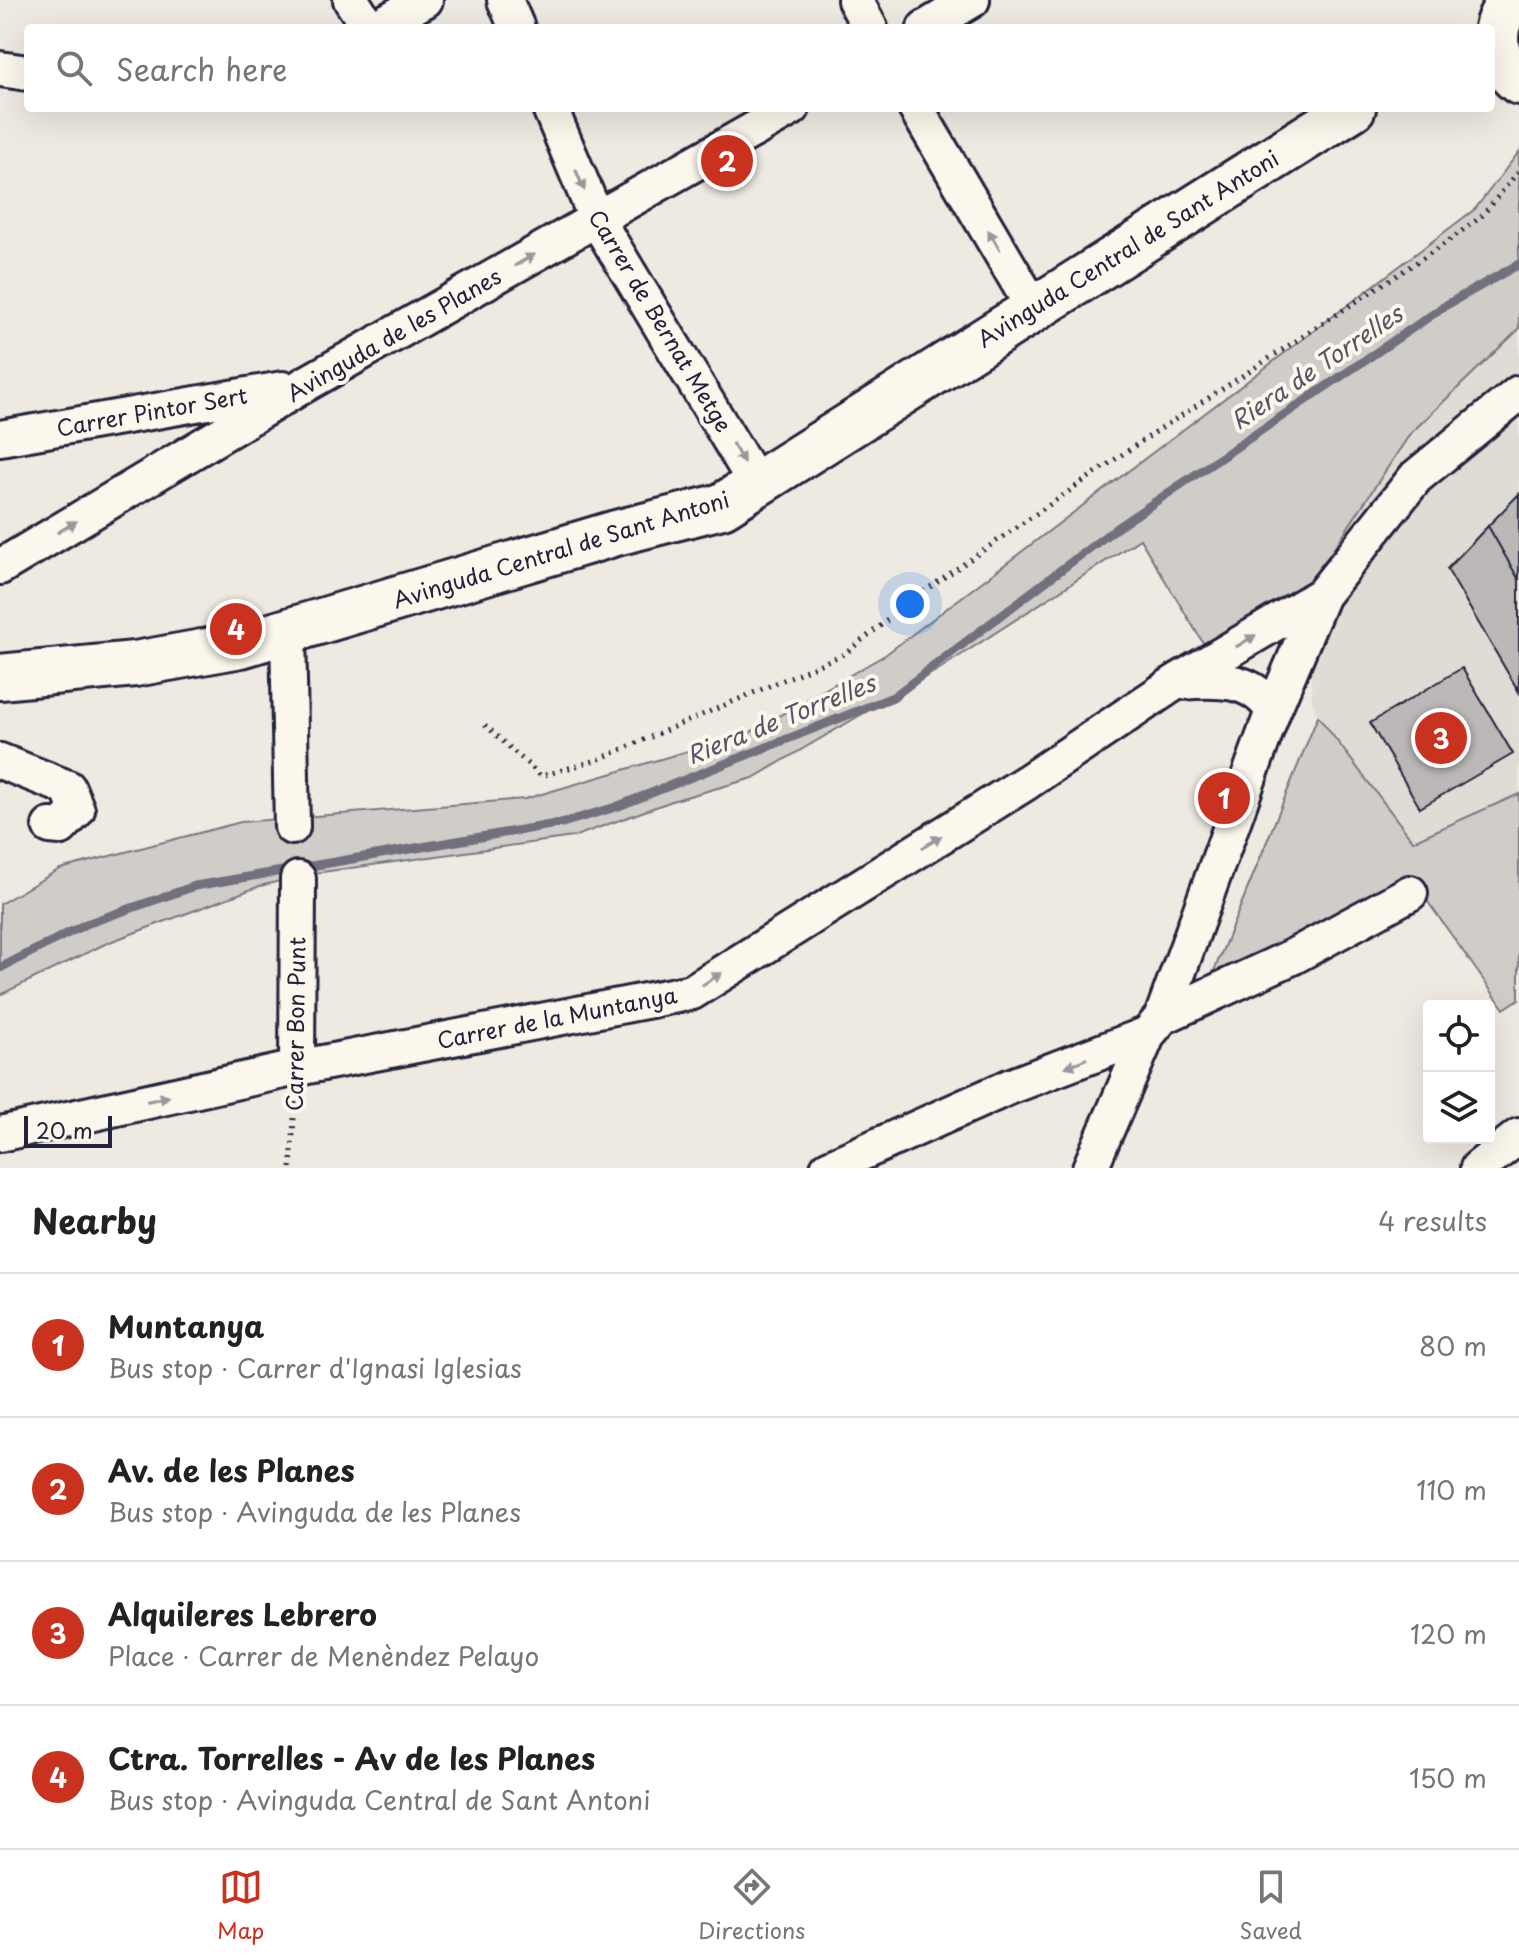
<!DOCTYPE html>
<meta charset="utf-8">
<style>
:root{--surface:#fff;--page:#f2f2f2;--text:#222;--muted:#767676;--line:#e0e0e0;--accent:#c8321e}
body{margin:0;font-family:"Playpen Sans",sans-serif;background:var(--page);color:var(--text)}
.controls{position:absolute;right:24px;bottom:24px;display:grid;overflow:hidden;border-radius:8px;box-shadow:0 8px 32px #0002}
.controls button{width:72px;height:72px;display:grid;place-items:center;padding:0;border:0;border-bottom:2px solid var(--line);background:var(--surface);color:var(--text);font:40px sans-serif}
.scale{position:absolute;left:24px;bottom:20px;width:88px;box-sizing:border-box;padding-left:8px;border:4px solid #22223b;border-top:0;font-size:22px;line-height:28px;white-space:nowrap;color:#22223b;-webkit-text-stroke:6px #fbf7ec;paint-order:stroke}
.you{position:absolute;left:910px;top:604px;width:28px;height:28px;margin:-20px;border:6px solid #fff;border-radius:50%;background:#1a73e8;box-shadow:0 0 0 12px #1a73e833}
.badge{display:grid;place-items:center;width:52px;height:52px;border-radius:50%;background:var(--accent);color:#fff;font-size:26px;font-weight:700}
.pin{position:absolute;translate:-50% -50%;border:4px solid #fff;box-shadow:0 2px 8px #0006}
.list{margin:0;padding:0;list-style:none}
h2{display:flex;justify-content:space-between;align-items:center;height:104px;margin:0;padding:0 32px;font-size:34px}
h2 small{font-size:26px;font-weight:400;color:var(--muted)}
.list li{display:grid;grid-template-columns:52px 1fr auto;gap:24px;align-items:center;box-sizing:border-box;height:144px;padding:0 32px;border-top:2px solid var(--line)}
.list b{display:block;font-size:30px;white-space:nowrap}
.list p{margin:0;font-size:26px;white-space:nowrap;color:var(--muted)}
.list em{font-size:26px;font-style:normal;color:var(--muted)}
.icon{flex:none;width:44px;height:44px;fill:none;stroke:currentColor;stroke-width:2;stroke-linecap:round;stroke-linejoin:round}
.map{position:relative;flex:none;width:1519px;height:1168px;overflow:hidden}
.search{position:absolute;background:var(--surface);box-shadow:0 8px 32px #0002;left:24px;right:24px;top:24px;height:88px;display:flex;align-items:center;gap:20px;box-sizing:border-box;padding:0 28px;border-radius:8px;color:var(--muted);font-size:30px}
.sheet{height:680px;background:var(--surface)}
nav{display:flex;justify-content:space-around;align-items:center;box-sizing:border-box;height:112px;border-top:2px solid var(--line);background:var(--surface);font-size:22px;color:var(--muted)}
nav a{display:grid;justify-items:center;gap:4px}
nav .on{color:var(--accent)}
.map>svg:first-child{display:block}
.built{fill:#dfdbd5}
.green{fill:#d0cdc9;stroke:#797882;stroke-width:2}
.lines{fill:none;stroke-linecap:round;stroke-linejoin:round}
.stream{stroke:#716f7c;stroke-width:9}
.building{fill:#bcb8b8;stroke:#22223b;stroke-width:2}
.minor-casing{stroke:#22223b;stroke-width:40}
.major-casing{stroke:#22223b;stroke-width:50}
.path{stroke:#22223b;stroke-width:5;stroke-dasharray:2 6;stroke-linecap:butt}
.minor{stroke:#fbf7ec;stroke-width:34}
.major{stroke:#fbf7ec;stroke-width:44}
.oneway{fill:#99979c}
.labels{text-anchor:middle;stroke-width:8;stroke-linejoin:round;paint-order:stroke}
.street-label{font-size:22px;fill:#22223b;stroke:#fbf7ec}
.water-label{font-size:24px;font-style:italic;fill:#575666;stroke:#fbf7ec}
</style>
<div class="map">
<svg width="1519" height="1168" viewBox="0 0 1519 1168">
<rect width="100%" height="100%" fill="#eeeae2"/>
<filter id="ink" filterUnits="userSpaceOnUse"><feTurbulence type="fractalNoise" baseFrequency=".0125" numOctaves="2"/><feDisplacementMap in="SourceGraphic" scale="16" xChannelSelector="R" yChannelSelector="G"/><feConvolveMatrix kernelMatrix="1 2 1 2 8 2 1 2 1" color-interpolation-filters="sRGB"/></filter>
<g filter="url(#ink)">
<path class="built" d="M 1519,329 L 1519,794 L 1413,841 L 1318,716 L 1312,701 L 1307,589 L 1410,434 Z"/>
<path class="green" d="M 1519,152 L 1519,329 L 1410,434 L 1307,589 L 1205,646 L 1140,539 L 941,668 L 753,778 L 675,800 L 573,837 L 308,874 L 260,886 L 107,943 L 0,995 L 0,904 L 60,869 L 241,822 L 525,799 L 749,733 L 885,655 L 1475,209 Z
M 1318,716 L 1413,841 L 1519,794 L 1519,999 L 1504,1009 L 1411,878 L 1212,976 Z"/>
<g class="lines">
<path class="stream" d="M 0,968 L 86,924 L 195,886 L 562,823 L 616,807 L 893,697 L 1115,529 L 1448,304 L 1519,264"/>
</g>
<path class="building" d="M 1519,494 L 1519,580 L 1488,526 Z
M 1488,526 L 1519,580 L 1519,692 L 1447,569 Z
M 1462,668 L 1513,754 L 1420,808 L 1370,723 Z"/>
<g class="lines">
<g class="minor-casing">
<path id="minor" d="M 351,0 L 369,28
M 505,0 L 517,28
M 855,0 L 870,28
M 375,28 L 425,0
M 925,28 L 972,0
M 0,69 L 28,73
M 550,108 L 597,220 L 758,487
M 916,108 L 1033,307
M 0,438 L 283,389
M 0,567 L 304,385 L 792,108
M 288,631 L 292,827
M 1180,682 C 1215,679 1253,677 1273,711
M 0,761 L 68,788 L 77,810 L 61,827 L 50,826
M 1162,1017 L 1294,956 L 1410,893
M 297,1068 L 298,879
M 0,1134 L 297,1068 L 692,992 L 1027,782 L 1176,682 L 1322,595
M 828,1168 L 1009,1087 L 1148,1034
M 1090,1168 L 1148,1034 L 1162,1017 L 1273,711 L 1322,595 L 1416,477 L 1519,393
M 1478,1168 L 1519,1136"/>
</g>
<g class="major-casing">
<path id="major" d="M 1514,0 C 1487,23 1492,61 1519,82
M 0,677 L 135,664 L 241,645 L 616,533 L 722,506 L 1353,108"/>
</g>
<path class="path" d="M 485,725 L 541,776 L 597,760 L 846,653 L 920,594 L 1136,445 L 1440,247 L 1481,217 L 1519,171
M 291,1168 L 295,1101"/>
<use href="#minor" class="minor"/>
<use href="#major" class="major"/>
</g>
<defs><path id="oneway-solid" d="M-6-.8H1V-3.2L6.5 0L1 3.2V.8H-6Z" transform="scale(2)"/></defs>
<g class="oneway">
<use href="#oneway-solid" transform="translate(580 180) rotate(67)"/>
<use href="#oneway-solid" transform="translate(994 240) rotate(-120)"/>
<use href="#oneway-solid" transform="translate(525 260) rotate(-30)"/>
<use href="#oneway-solid" transform="translate(738 453) rotate(59)"/>
<use href="#oneway-solid" transform="translate(67 527) rotate(-31)"/>
<use href="#oneway-solid" transform="translate(1246 641) rotate(-31)"/>
<use href="#oneway-solid" transform="translate(932 842) rotate(-32)"/>
<use href="#oneway-solid" transform="translate(712 979) rotate(-32)"/>
<use href="#oneway-solid" transform="translate(1076 1063) rotate(158)"/>
<use href="#oneway-solid" transform="translate(158 1099) rotate(-12)"/>
</g>
</g>
<g class="labels">
<g class="street-label">
<text transform="translate(1128 249) rotate(-32)" y="8">Avinguda Central de Sant Antoni</text>
<text transform="translate(660 321) rotate(59)" y="8">Carrer de Bernat Metge</text>
<text transform="translate(394 335) rotate(-30)" y="8">Avinguda de les Planes</text>
<text transform="translate(152 412) rotate(-10)" y="8">Carrer Pintor Sert</text>
<text transform="translate(561 550) rotate(-17)" y="8">Avinguda Central de Sant Antoni</text>
<text transform="translate(557 1018) rotate(-11)" y="8">Carrer de la Muntanya</text>
<text transform="translate(296 1024) rotate(-89)" y="8">Carrer Bon Punt</text>
</g>
<g class="water-label">
<text transform="translate(1317 368) rotate(-34)" y="8">Riera de Torrelles</text>
<text transform="translate(781 720) rotate(-22)" y="8">Riera de Torrelles</text>
</g>
</g>
</svg>
<div class="controls">
<button><svg class="icon" aria-label="locate" viewBox="0 0 24 24"><circle cx="12" cy="12" r="6"/><path d="M12 2v4M12 18v4M2 12h4M18 12h4"/></svg></button>
<button><svg class="icon" aria-label="layers" viewBox="0 0 24 24"><path d="M12 4l9 5-9 5-9-5zM3 14l9 5 9-5"/></svg></button>
</div>
<div class="scale">20 m</div>
<div class="you"></div>
<div class="pin badge" style="left:1224px;top:798px">1</div>
<div class="pin badge" style="left:727px;top:161px">2</div>
<div class="pin badge" style="left:1441px;top:738px">3</div>
<div class="pin badge" style="left:236px;top:629px">4</div>
<div class="search"><svg class="icon" aria-label="search" viewBox="0 0 24 24"><circle cx="10" cy="10" r="6"/><path d="M15 15l6 6"/></svg>Search here</div>
</div>
<section class="sheet">
<h2>Nearby<small>4 results</small></h2>
<ul class="list">
<li><span class="badge">1</span><div><b>Muntanya</b><p>Bus stop · Carrer d'Ignasi Iglesias</p></div><em>80 m</em></li>
<li><span class="badge">2</span><div><b>Av. de les Planes</b><p>Bus stop · Avinguda de les Planes</p></div><em>110 m</em></li>
<li><span class="badge">3</span><div><b>Alquileres Lebrero</b><p>Place · Carrer de Menèndez Pelayo</p></div><em>120 m</em></li>
<li><span class="badge">4</span><div><b>Ctra. Torrelles - Av de les Planes</b><p>Bus stop · Avinguda Central de Sant Antoni</p></div><em>150 m</em></li>
</ul>
</section>
<nav>
<a class="on"><svg class="icon" aria-label="map" viewBox="0 0 24 24"><path d="M3 6l6-2 6 2 6-2v14l-6 2-6-2-6 2zM9 4v14M15 6v14"/></svg>Map</a>
<a><svg class="icon" aria-label="directions" viewBox="0 0 24 24"><path d="M12 3l9 9-9 9-9-9zM9 14v-3h6M13 9l2 2-2 2"/></svg>Directions</a>
<a><svg class="icon" aria-label="saved" viewBox="0 0 24 24"><path d="M7 4h10v16l-5-4-5 4z"/></svg>Saved</a>
</nav>
